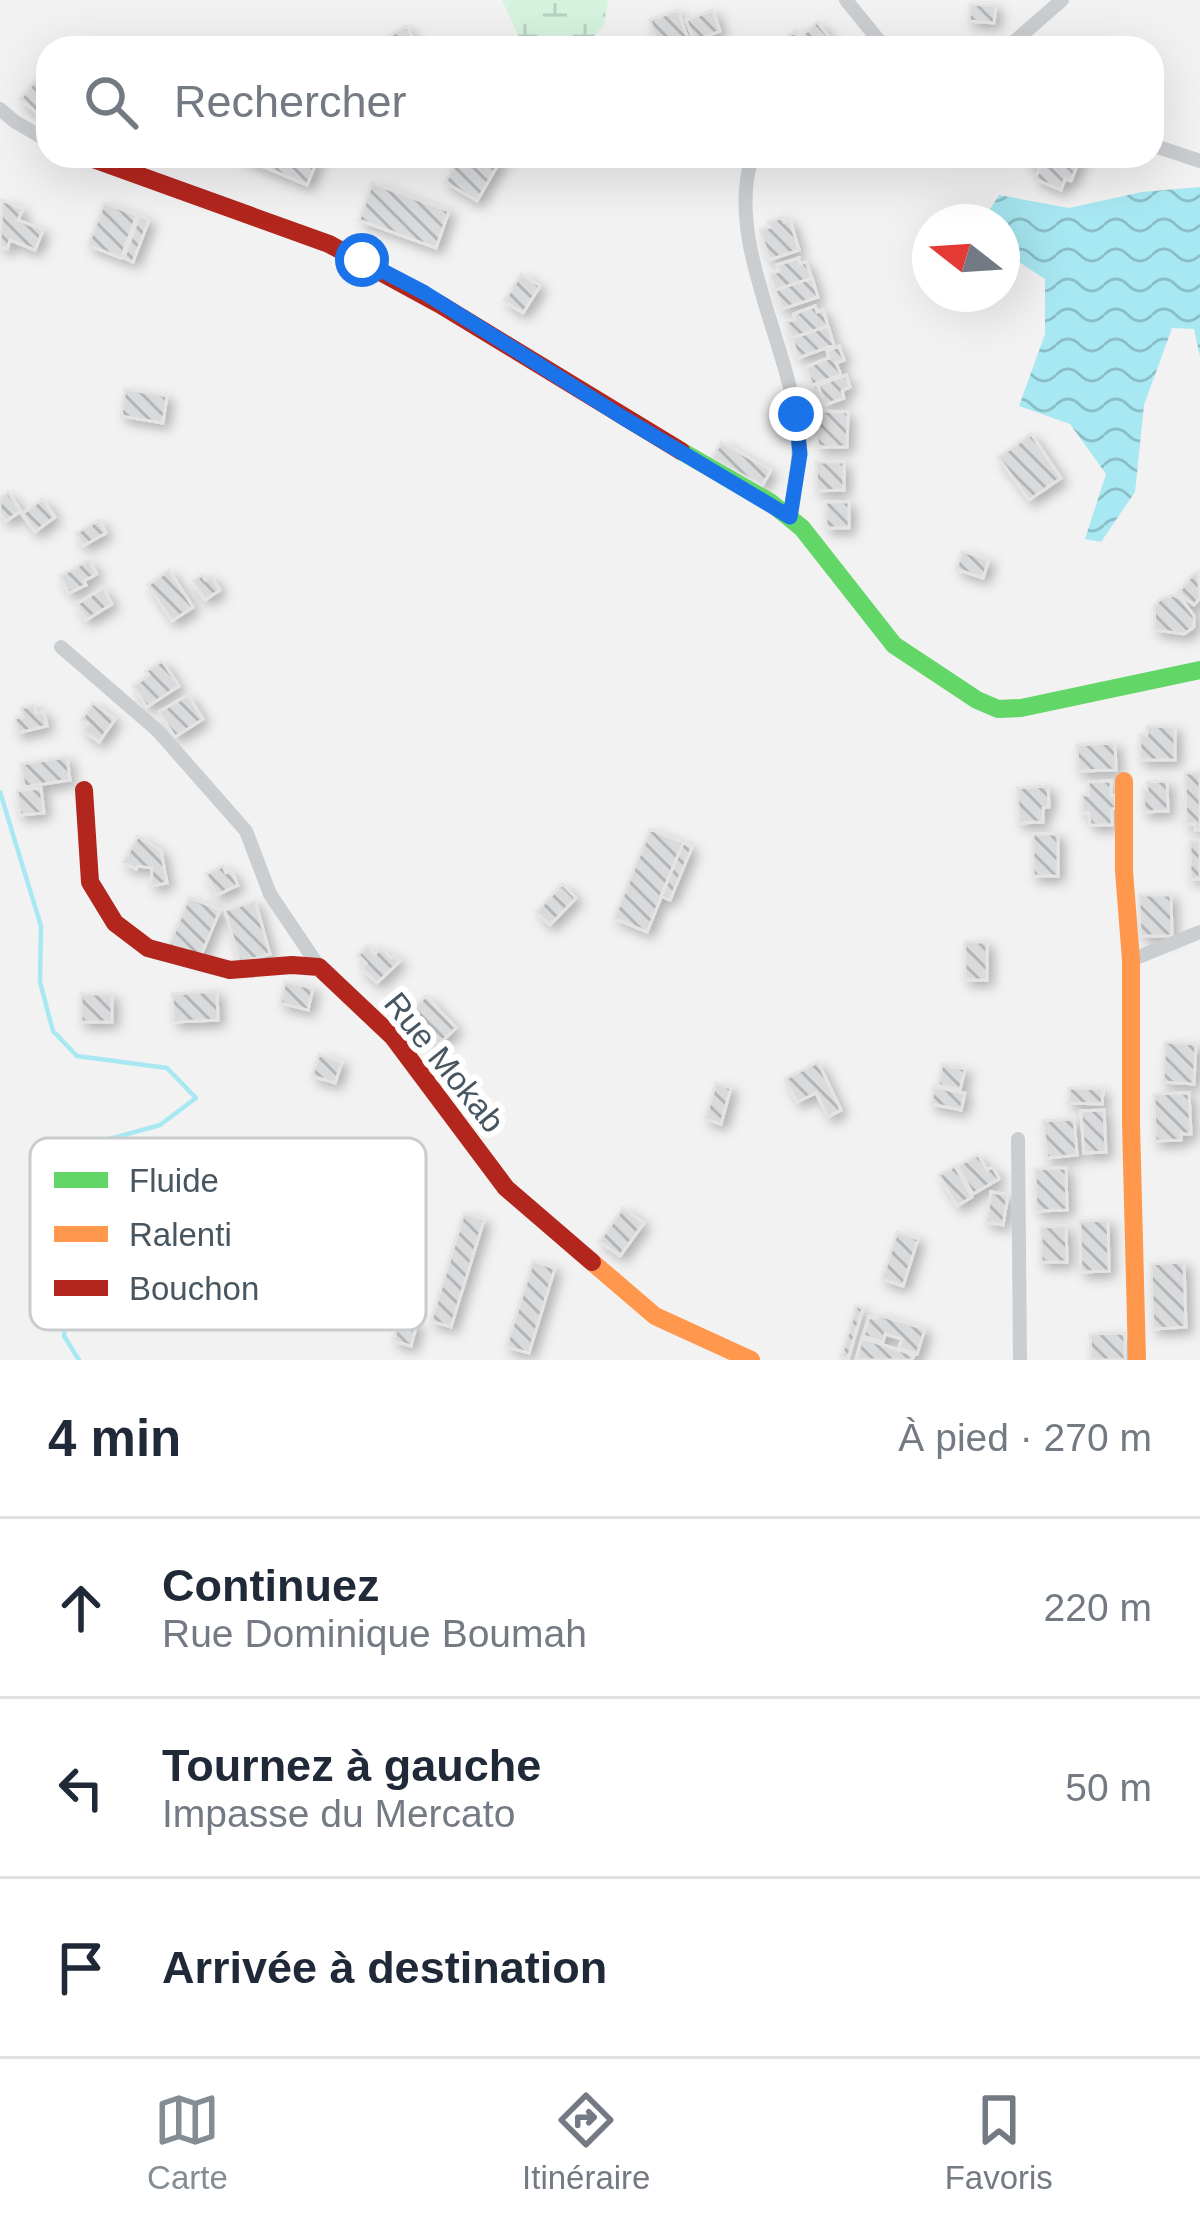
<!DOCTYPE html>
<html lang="fr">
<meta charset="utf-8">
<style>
:root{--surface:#fff;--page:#f2f2f3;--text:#1f2937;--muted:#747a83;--line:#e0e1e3;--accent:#838d93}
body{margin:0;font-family:Helvetica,sans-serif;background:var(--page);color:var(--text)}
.compass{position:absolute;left:912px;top:204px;width:108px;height:108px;border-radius:50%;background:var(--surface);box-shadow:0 12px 48px #0002;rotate:287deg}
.stop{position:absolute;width:36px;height:36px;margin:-27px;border:9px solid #1a73e8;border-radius:50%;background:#fff}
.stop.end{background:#1a73e8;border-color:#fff;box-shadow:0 3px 12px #0008}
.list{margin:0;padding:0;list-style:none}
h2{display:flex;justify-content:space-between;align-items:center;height:156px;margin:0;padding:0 48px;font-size:51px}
h2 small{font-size:39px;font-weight:400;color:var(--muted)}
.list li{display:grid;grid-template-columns:78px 1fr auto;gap:36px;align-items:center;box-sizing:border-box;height:180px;padding:0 48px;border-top:3px solid var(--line)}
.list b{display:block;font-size:45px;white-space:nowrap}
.list p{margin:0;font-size:39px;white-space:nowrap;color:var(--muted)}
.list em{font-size:39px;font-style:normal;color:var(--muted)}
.icon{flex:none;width:66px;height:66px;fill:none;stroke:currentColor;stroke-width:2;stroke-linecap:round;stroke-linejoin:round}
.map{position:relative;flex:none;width:1200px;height:1360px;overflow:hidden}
.search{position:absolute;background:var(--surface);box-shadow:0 12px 48px #0002;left:36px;right:36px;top:36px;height:132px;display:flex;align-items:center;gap:30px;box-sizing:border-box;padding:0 42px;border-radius:36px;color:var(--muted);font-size:45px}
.sheet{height:696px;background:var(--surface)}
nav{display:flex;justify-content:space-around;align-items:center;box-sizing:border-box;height:168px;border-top:3px solid var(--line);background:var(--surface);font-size:33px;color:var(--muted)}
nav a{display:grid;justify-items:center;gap:6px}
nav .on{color:var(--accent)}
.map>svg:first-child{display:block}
.wetland{fill:url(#wetland-marsh)}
.water{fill:url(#water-waves)}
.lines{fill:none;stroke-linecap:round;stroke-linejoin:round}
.stream{stroke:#a8e8f2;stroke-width:4.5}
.building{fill:url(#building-back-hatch);stroke:#e4e4e5;stroke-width:3;filter:url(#shadow)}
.street{stroke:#cbced1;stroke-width:14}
.fast{stroke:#63d668;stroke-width:18}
.slow{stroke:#ff974d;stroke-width:18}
.jam{stroke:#b3261e;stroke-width:18}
.route{stroke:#1a73e8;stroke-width:15}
.labels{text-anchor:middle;stroke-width:12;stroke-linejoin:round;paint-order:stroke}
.street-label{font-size:33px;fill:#475660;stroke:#fff}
.key{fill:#fff;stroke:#c8cccf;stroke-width:3}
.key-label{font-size:33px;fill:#475660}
</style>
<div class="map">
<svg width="1200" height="1360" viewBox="0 0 1200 1360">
<defs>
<pattern id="wetland-marsh" width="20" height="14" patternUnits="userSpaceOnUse" patternTransform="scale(3)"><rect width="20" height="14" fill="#d5f3de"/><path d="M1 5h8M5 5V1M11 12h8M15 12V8" fill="none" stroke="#b8d2c1"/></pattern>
<pattern id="water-waves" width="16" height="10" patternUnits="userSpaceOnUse" patternTransform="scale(3)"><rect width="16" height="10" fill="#a8e8f2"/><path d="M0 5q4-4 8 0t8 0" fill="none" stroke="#8bbfc7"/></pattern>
<pattern id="building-back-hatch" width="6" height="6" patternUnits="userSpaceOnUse" patternTransform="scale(3)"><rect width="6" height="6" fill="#d9dadc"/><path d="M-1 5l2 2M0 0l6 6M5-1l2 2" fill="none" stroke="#b2b4b6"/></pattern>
<filter id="shadow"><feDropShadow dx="5.5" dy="5.5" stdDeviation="6" flood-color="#0004"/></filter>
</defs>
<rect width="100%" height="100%" fill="#f2f2f2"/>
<path class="wetland" d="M 502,0 L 608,0 L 604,25 L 583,48 L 524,48 Z"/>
<path class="water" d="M 1200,187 L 1200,357 L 1194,329 L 1172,328 L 1144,405 L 1135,492 L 1101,542 L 1085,539 L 1106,474 L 1070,424 L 1019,406 L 1045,334 L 1045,279 L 1002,251 L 1002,222 L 982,222 L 999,195 L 1069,208 L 1142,192 Z"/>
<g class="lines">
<path class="stream" d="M 0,792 L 41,926 L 40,982 L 53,1031 L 77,1056 L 167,1068 L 196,1098 L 160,1125 L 106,1140 L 40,1186 L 43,1256 L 66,1274 L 68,1298 L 64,1336 L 79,1360"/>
</g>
<path class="building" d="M 970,4 L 996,6 L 994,23 L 969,21 Z
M 678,10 L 691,48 L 659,48 L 650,20 Z
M 713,10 L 720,31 L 694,41 L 686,20 Z
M 817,22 L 835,44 L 829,48 L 790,48 L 783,40 L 795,31 L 800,37 Z
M 406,26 L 419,48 L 369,48 Z
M 37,78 L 48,87 L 48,101 L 38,114 L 20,99 Z
M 238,156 L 319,156 L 307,185 Z
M 460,156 L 503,156 L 477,201 L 445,182 Z
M 1031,156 L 1081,156 L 1071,181 L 1065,179 L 1061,190 L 1035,179 L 1040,168 L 1028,163 Z
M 372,183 L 449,211 L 436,248 L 359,220 Z
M 2,200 L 23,209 L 18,220 L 43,230 L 35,250 L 10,240 L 7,249 L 0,246 Z
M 104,203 L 137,215 L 121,258 L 88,245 Z
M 139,216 L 149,220 L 133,262 L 124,258 Z
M 783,217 L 784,222 L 790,220 L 799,250 L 769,260 L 760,230 L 770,227 L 768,222 Z
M 799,258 L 800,264 L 806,262 L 812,278 L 775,290 L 770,274 L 779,271 L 777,265 Z
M 521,274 L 540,286 L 523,313 L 504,301 Z
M 812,278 L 818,297 L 782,309 L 775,290 Z
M 815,306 L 817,312 L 823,310 L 828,326 L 792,338 L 786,322 L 795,319 L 794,314 Z
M 828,326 L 834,345 L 798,358 L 792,338 Z
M 839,346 L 844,360 L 836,363 L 841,375 L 812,385 L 806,367 L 829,358 L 827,351 Z
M 846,375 L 850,387 L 842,391 L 844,398 L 825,405 L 818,385 Z
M 125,389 L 167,396 L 163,423 L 121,416 Z
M 818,411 L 848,412 L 847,447 L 817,447 Z
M 1031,434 L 1061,478 L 1029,500 L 998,457 Z
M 721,442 L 771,470 L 762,486 L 712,458 Z
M 816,462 L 844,462 L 844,490 L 817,491 Z
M 8,492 L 21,511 L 6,521 L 0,512 L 0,498 Z
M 42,499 L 55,517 L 35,532 L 22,514 Z
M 826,502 L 849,502 L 849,528 L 826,528 Z
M 99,520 L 106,533 L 83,546 L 76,533 Z
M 962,551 L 989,560 L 983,578 L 956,569 Z
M 89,560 L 97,574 L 84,581 L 86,585 L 69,593 L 60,576 Z
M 169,570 L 193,607 L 172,621 L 148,585 Z
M 1198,572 L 1200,598 L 1194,605 L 1178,593 L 1192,575 Z
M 202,575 L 205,580 L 211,576 L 220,590 L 205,600 L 193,581 Z
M 103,588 L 112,604 L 86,620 L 77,604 Z
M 1172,595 L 1181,598 L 1194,616 L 1194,627 L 1184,634 L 1155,630 L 1154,606 L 1159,600 Z
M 162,661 L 179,686 L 147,707 L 133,686 L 149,675 L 146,671 Z
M 188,695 L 203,719 L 175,737 L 159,712 Z
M 93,703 L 115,719 L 99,742 L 83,730 L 88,724 L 81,720 Z
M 34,705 L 36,713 L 44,712 L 47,726 L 18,733 L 15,718 L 23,717 L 21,708 Z
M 1147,726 L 1175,727 L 1175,760 L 1140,760 L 1140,735 L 1147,735 Z
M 1115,743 L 1116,770 L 1078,771 L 1077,745 Z
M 67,757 L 70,780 L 24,787 L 21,764 Z
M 1185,773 L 1200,773 L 1200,830 L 1195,830 L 1195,824 L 1186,824 Z
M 1111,781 L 1111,796 L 1115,795 L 1116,808 L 1112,809 L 1112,825 L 1090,825 L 1089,813 L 1083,813 L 1082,795 L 1089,795 L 1088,782 Z
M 1167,781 L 1168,811 L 1144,812 L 1143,790 L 1147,790 L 1147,782 Z
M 1048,786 L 1049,807 L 1043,808 L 1043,822 L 1019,823 L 1017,788 Z
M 41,788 L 44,813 L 20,815 L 17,791 Z
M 650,829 L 683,843 L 647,932 L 614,918 Z
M 1033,834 L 1058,834 L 1058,876 L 1033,876 Z
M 138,836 L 161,851 L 167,883 L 151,886 L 152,868 L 138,866 L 136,869 L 123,862 Z
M 1190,841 L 1200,841 L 1200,879 L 1190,879 Z
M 683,843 L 692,847 L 670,900 L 661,896 Z
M 223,866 L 226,873 L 231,871 L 238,885 L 217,895 L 206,874 Z
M 562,884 L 576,898 L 550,925 L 536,912 Z
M 1139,895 L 1171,895 L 1172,936 L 1140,936 Z
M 189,897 L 220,910 L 200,958 L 169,945 Z
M 255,901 L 270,954 L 240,963 L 225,910 Z
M 965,942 L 987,942 L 987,980 L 965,980 Z
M 367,946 L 375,954 L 381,948 L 391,958 L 394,955 L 400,961 L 377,983 L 361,968 L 366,963 L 358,955 Z
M 285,982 L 313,988 L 308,1010 L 280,1003 Z
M 217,991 L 218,1020 L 174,1022 L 172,994 Z
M 81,994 L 112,994 L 112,1022 L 81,1022 Z
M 426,996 L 456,1028 L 438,1045 L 408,1013 Z
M 1165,1042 L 1196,1044 L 1194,1084 L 1163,1082 Z
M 319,1054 L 342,1062 L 335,1083 L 312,1076 Z
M 818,1062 L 841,1110 L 828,1117 L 816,1093 L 797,1102 L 785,1079 Z
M 942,1064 L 965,1069 L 960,1090 L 938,1085 Z
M 716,1083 L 731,1088 L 721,1124 L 705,1119 Z
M 934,1087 L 965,1093 L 961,1110 L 931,1104 Z
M 1069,1088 L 1103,1089 L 1102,1104 L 1068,1103 Z
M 1189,1093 L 1191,1134 L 1181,1134 L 1181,1140 L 1155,1141 L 1154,1094 Z
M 1104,1110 L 1106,1152 L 1084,1153 L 1081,1111 Z
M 1074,1119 L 1077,1155 L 1047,1158 L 1043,1121 Z
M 978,1155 L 987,1170 L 993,1167 L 999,1179 L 973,1194 L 957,1166 Z
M 955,1166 L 972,1197 L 957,1206 L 939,1175 Z
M 1066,1168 L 1067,1210 L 1036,1211 L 1035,1169 Z
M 991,1192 L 1008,1195 L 1003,1225 L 986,1222 Z
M 623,1208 L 644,1223 L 620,1256 L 599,1241 Z
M 464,1213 L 484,1220 L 451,1327 L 431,1321 Z
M 1108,1220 L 1109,1271 L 1081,1272 L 1080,1221 Z
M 1066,1226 L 1067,1262 L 1041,1262 L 1041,1227 Z
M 897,1232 L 918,1239 L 903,1286 L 882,1279 Z
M 533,1261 L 555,1268 L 529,1353 L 506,1347 Z
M 1184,1262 L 1186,1327 L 1153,1329 L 1151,1264 Z
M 856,1306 L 863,1308 L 848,1359 L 841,1357 Z
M 879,1315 L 925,1329 L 917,1354 L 899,1348 L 902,1339 L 885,1334 L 883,1342 L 863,1336 L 869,1317 L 877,1319 Z
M 400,1318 L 417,1323 L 411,1346 L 393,1341 Z
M 1125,1333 L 1125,1360 L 1091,1360 L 1090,1334 Z
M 862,1338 L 914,1355 L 912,1360 L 856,1360 Z"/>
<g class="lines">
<path class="street" d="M 846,0 L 885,48
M 1007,48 L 1062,0
M 0,109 L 14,121 L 48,141
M 1152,145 L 1200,161
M 751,161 C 728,238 783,336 796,415 C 802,450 796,482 791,517
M 61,647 L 158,731 L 246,831 L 270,894 L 319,967
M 1131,960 L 1200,932
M 1018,1139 L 1020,1360"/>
<path class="fast" d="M 681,451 L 770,502 L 802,528 L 894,645 L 977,700 L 998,709 L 1021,708 L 1200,670"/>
<path class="slow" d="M 1124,781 L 1124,871 L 1131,960 L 1131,1123 L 1137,1360
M 592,1262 L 655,1316 L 751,1360"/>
<path class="jam" d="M 85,156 L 329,244 L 441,305 L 681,451
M 84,790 L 90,882 L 115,923 L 148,948 L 230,970 L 292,965 L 319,967 L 393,1037 L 506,1188 L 592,1262"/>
</g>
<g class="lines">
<path class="route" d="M 362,260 L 425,293 L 622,417 L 790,517 L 800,454 L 796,414"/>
</g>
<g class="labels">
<g class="street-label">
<text transform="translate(445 1062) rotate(51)" y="12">Rue Mokab</text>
</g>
</g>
<rect x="30" y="1138" width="396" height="192" rx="18" class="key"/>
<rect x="54" y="1172" width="54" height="16" fill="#63d668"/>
<rect x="54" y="1226" width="54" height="16" fill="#ff974d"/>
<rect x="54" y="1280" width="54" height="16" fill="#b3261e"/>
<g class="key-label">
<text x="129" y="1192">Fluide</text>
<text x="129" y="1246">Ralenti</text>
<text x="129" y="1300">Bouchon</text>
</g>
</svg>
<svg class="compass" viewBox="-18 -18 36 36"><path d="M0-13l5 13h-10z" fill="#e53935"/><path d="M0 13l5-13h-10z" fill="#747a83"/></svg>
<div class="stop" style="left:362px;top:260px"></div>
<div class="stop end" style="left:796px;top:414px"></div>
<div class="search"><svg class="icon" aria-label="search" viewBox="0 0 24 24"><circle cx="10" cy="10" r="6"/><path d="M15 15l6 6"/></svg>Rechercher</div>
</div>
<section class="sheet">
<h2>4 min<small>À pied · 270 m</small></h2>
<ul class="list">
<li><svg class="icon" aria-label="ahead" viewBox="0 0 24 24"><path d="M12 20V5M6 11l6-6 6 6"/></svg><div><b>Continuez</b><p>Rue Dominique Boumah</p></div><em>220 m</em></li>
<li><svg class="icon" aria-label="left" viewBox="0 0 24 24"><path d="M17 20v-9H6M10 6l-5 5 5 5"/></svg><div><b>Tournez à gauche</b><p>Impasse du Mercato</p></div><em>50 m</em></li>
<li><svg class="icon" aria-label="arrive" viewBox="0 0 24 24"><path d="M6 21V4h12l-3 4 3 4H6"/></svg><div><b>Arrivée à destination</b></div></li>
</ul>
</section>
<nav>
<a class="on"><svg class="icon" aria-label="map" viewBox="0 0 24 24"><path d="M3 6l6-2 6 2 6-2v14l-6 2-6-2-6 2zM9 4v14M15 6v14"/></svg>Carte</a>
<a><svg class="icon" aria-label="directions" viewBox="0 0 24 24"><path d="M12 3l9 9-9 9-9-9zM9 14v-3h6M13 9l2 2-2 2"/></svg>Itinéraire</a>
<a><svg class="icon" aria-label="saved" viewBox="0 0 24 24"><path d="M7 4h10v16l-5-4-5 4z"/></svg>Favoris</a>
</nav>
